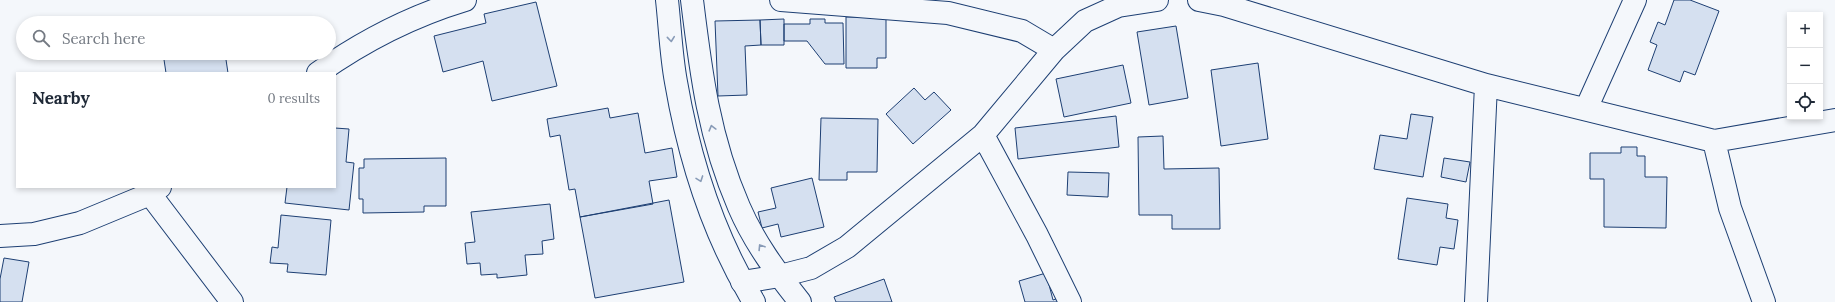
<!DOCTYPE html>
<meta charset="utf-8">
<style>
:root{--surface:#fff;--page:#f2f2f3;--text:#1f2937;--muted:#747a83;--line:#e0e1e3}
body{margin:0;font-family:Lora,serif;background:var(--page);color:var(--text)}
.controls{position:absolute;right:12px;top:12px;display:grid;overflow:hidden;border-radius:0px;box-shadow:0 2px 6px #0003}
.controls button{width:36px;height:36px;display:grid;place-items:center;padding:0;border:0;border-bottom:1px solid var(--line);background:var(--surface);color:var(--text);font:20px sans-serif}
.list{margin:0;padding:0;list-style:none}
h2{display:flex;justify-content:space-between;align-items:center;height:52px;margin:0;padding:0 16px;font-size:17px}
h2 small{font-size:13px;font-weight:400;color:var(--muted)}
.icon{flex:none;width:22px;height:22px;fill:none;stroke:currentColor;stroke-width:2;stroke-linecap:round;stroke-linejoin:round}
.map{position:relative;flex:none;width:1835px;height:302px;overflow:hidden}
.search{position:absolute;background:var(--surface);box-shadow:0 2px 6px #0003;left:16px;top:16px;width:320px;height:44px;display:flex;align-items:center;gap:10px;box-sizing:border-box;padding:0 14px;border-radius:22px;color:var(--muted);font-size:15px}
.panel{position:absolute;background:var(--surface);box-shadow:0 2px 6px #0003;left:16px;top:72px;width:320px;height:116px;border-radius:0px}
.map>svg:first-child{display:block}
.building{fill:#d5e0f0;stroke:#1d3f73}
.lines{fill:none;stroke-linecap:round;stroke-linejoin:round}
.minor-casing{stroke:#1d3f73;stroke-width:24}
.secondary-casing{stroke:#1d3f73;stroke-width:24}
.minor{stroke:#f4f7fb;stroke-width:22}
.secondary{stroke:#f4f7fb;stroke-width:22}
.oneway{stroke:#889bb7}
</style>
<div class="map">
<svg width="1835" height="302" viewBox="0 0 1835 302">
<rect width="100%" height="100%" fill="#f4f7fb"/>
<path class="building" d="M 1674,0 L 1690,0 L 1719,11 L 1695,75 L 1684,71 L 1680,82 L 1648,70 L 1657,45 L 1650,42 L 1658,22 L 1665,25 Z
M 536,2 L 557,86 L 492,101 L 483,61 L 443,72 L 434,36 L 486,23 L 484,14 Z
M 846,17 L 886,17 L 886,58 L 877,58 L 877,68 L 846,68 Z
M 784,19 L 784,45 L 761,45 L 760,20 Z
M 810,19 L 825,19 L 825,23 L 843,23 L 844,64 L 825,64 L 807,41 L 784,41 L 784,24 L 810,24 Z
M 760,20 L 761,45 L 745,46 L 747,95 L 718,96 L 715,21 Z
M 1176,26 L 1188,98 L 1149,105 L 1137,32 Z
M 163,53 L 225,53 L 228,73 L 166,73 Z
M 1258,63 L 1268,139 L 1221,146 L 1211,70 Z
M 1123,65 L 1131,103 L 1064,117 L 1056,79 Z
M 914,88 L 925,100 L 934,92 L 951,110 L 913,144 L 886,114 Z
M 608,108 L 610,118 L 638,113 L 645,153 L 672,148 L 677,177 L 649,181 L 653,204 L 580,217 L 575,189 L 569,190 L 560,135 L 550,137 L 547,119 Z
M 1411,114 L 1433,117 L 1423,177 L 1374,169 L 1380,135 L 1407,139 Z
M 1116,116 L 1119,147 L 1018,159 L 1015,128 Z
M 821,118 L 878,119 L 877,172 L 847,172 L 847,180 L 819,180 Z
M 335,128 L 349,129 L 346,162 L 354,163 L 349,210 L 285,203 L 287,187 L 335,187 Z
M 1163,136 L 1164,169 L 1219,168 L 1220,229 L 1172,229 L 1172,215 L 1139,215 L 1138,137 Z
M 1621,147 L 1637,147 L 1637,156 L 1645,156 L 1645,177 L 1667,177 L 1666,228 L 1604,227 L 1604,179 L 1590,179 L 1590,153 L 1621,153 Z
M 446,158 L 446,206 L 424,206 L 424,212 L 363,213 L 363,199 L 359,199 L 359,168 L 364,168 L 364,159 Z
M 1444,158 L 1470,162 L 1466,182 L 1441,177 Z
M 1068,172 L 1109,173 L 1108,197 L 1067,195 Z
M 812,178 L 824,227 L 781,237 L 778,224 L 762,228 L 758,212 L 776,208 L 771,188 Z
M 1407,198 L 1448,204 L 1446,218 L 1458,220 L 1454,249 L 1440,247 L 1437,265 L 1398,259 Z
M 669,200 L 684,282 L 595,298 L 580,217 Z
M 550,204 L 554,239 L 542,241 L 543,254 L 525,255 L 527,275 L 497,278 L 497,274 L 481,275 L 480,263 L 467,264 L 465,243 L 475,242 L 471,212 Z
M 281,215 L 331,220 L 326,275 L 287,272 L 288,264 L 270,263 L 272,247 L 278,248 Z
M 4,258 L 29,262 L 22,302 L 0,302 L 0,279 Z
M 1046,273 L 1053,300 L 1061,297 L 1062,302 L 1025,302 L 1019,281 Z
M 884,279 L 892,302 L 836,302 L 834,297 Z"/>
<g class="lines">
<g class="minor-casing">
<path id="minor" d="M 781,0 L 948,13 L 1022,31 L 1054,50
M 1199,0 L 1224,5 L 1486,85 L 1714,141 L 1835,120
M 318,73 C 363,41 412,16 465,0
M 1586,109 L 1635,0
M 983,135 L 1037,235 L 1070,302
M 1714,141 L 1730,208 L 1764,302
M 150,194 L 232,302
M 0,236 L 34,234 L 80,223 L 150,194 L 160,187
M 742,282 L 780,276 L 811,268 L 847,247 L 983,135 L 1054,50 L 1085,21 L 1118,6 L 1157,0
M 1476,302 L 1486,85"/>
</g>
<g class="secondary-casing">
<path id="secondary" d="M 667,0 C 670,27 671,55 676,82 C 689,158 714,236 754,302
M 692,0 C 701,74 709,138 739,207 C 754,242 777,273 800,302"/>
</g>
<use href="#minor" class="minor"/>
<use href="#secondary" class="secondary"/>
</g>
<defs><path id="oneway-chevron" d="M-2-3.5L2.5 0L-2 3.5" fill="none" stroke-width="1.6" stroke-linecap="round" stroke-linejoin="round"/></defs>
<g class="oneway">
<use href="#oneway-chevron" transform="translate(671 39) rotate(84)"/>
<use href="#oneway-chevron" transform="translate(712 128) rotate(-105)"/>
<use href="#oneway-chevron" transform="translate(700 179) rotate(70)"/>
<use href="#oneway-chevron" transform="translate(761 247) rotate(-122)"/>
</g>
</svg>
<div class="controls">
<button>+</button>
<button>−</button>
<button><svg class="icon" aria-label="locate" viewBox="0 0 24 24"><circle cx="12" cy="12" r="6"/><path d="M12 2v4M12 18v4M2 12h4M18 12h4"/></svg></button>
</div>
<div class="search"><svg class="icon" aria-label="search" viewBox="0 0 24 24"><circle cx="10" cy="10" r="6"/><path d="M15 15l6 6"/></svg>Search here</div>
<section class="panel">
<h2>Nearby<small>0 results</small></h2>
<ul class="list">
</ul>
</section>
</div>
